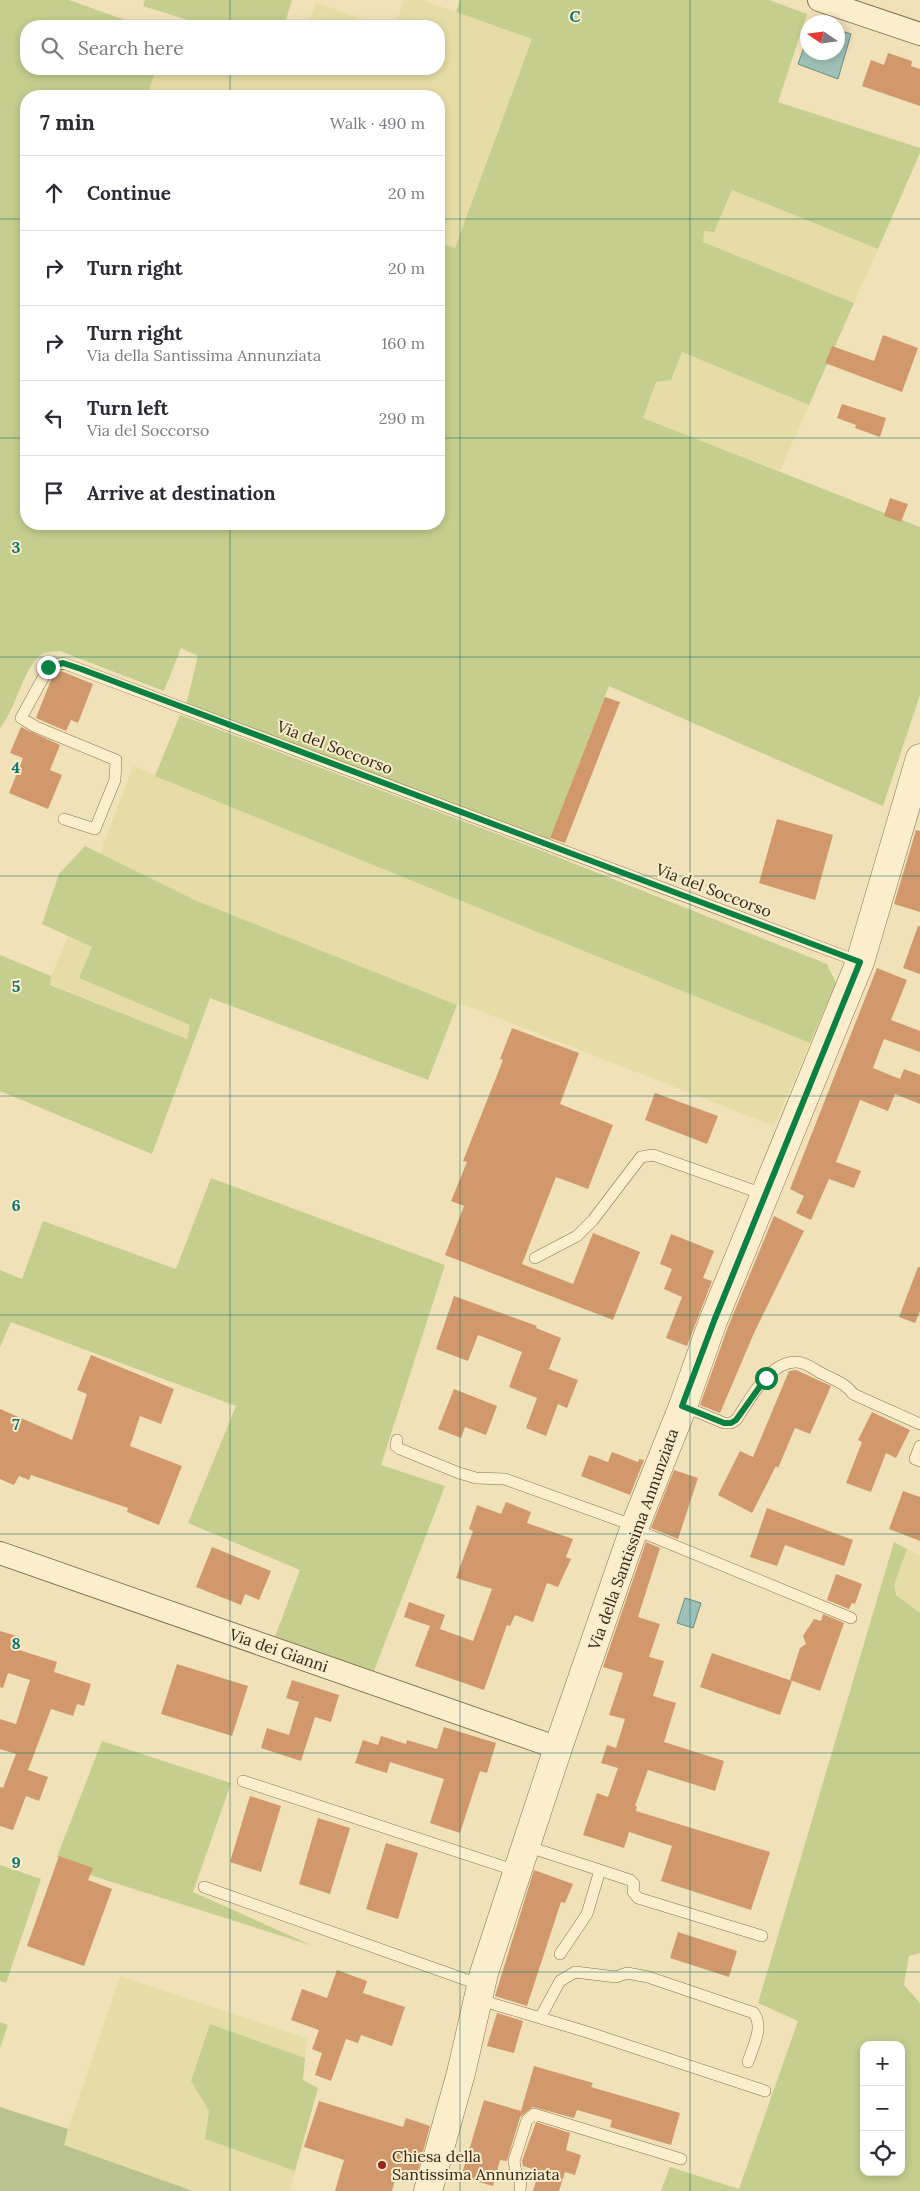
<!DOCTYPE html>
<meta charset="utf-8">
<style>
:root{--surface:#fff;--page:#f2f2f3;--text:#2b2b33;--muted:#7c7c81;--line:#e1e1e2}
body{margin:0;font-family:Lora,serif;background:var(--page);color:var(--text)}
.controls{position:absolute;right:15px;bottom:15px;display:grid;overflow:hidden;border-radius:10px;box-shadow:0 2px 8px #0003}
.controls button{width:45px;height:45px;display:grid;place-items:center;padding:0;border:0;border-bottom:1px solid var(--line);background:var(--surface);color:var(--text);font:25px sans-serif}
.compass{position:absolute;left:800px;top:15px;width:45px;height:45px;border-radius:50%;background:var(--surface);box-shadow:0 2px 8px #0003;rotate:283deg}
.stop{position:absolute;width:15px;height:15px;margin:-11px;border:4px solid #0b8043;border-radius:50%;background:#fff}
.stop.end{background:#0b8043;border-color:#fff;box-shadow:0 1px 5px #0008}
.list{margin:0;padding:0;list-style:none}
h2{display:flex;justify-content:space-between;align-items:center;height:65px;margin:0;padding:0 20px;font-size:21px}
h2 small{font-size:16px;font-weight:400;color:var(--muted)}
.list li{display:grid;grid-template-columns:32px 1fr auto;gap:15px;align-items:center;box-sizing:border-box;height:75px;padding:0 20px;border-top:1px solid var(--line)}
.list b{display:block;font-size:19px;white-space:nowrap}
.list p{margin:0;font-size:16px;white-space:nowrap;color:var(--muted)}
.list em{font-size:16px;font-style:normal;color:var(--muted)}
.icon{flex:none;width:28px;height:28px;fill:none;stroke:currentColor;stroke-width:2;stroke-linecap:round;stroke-linejoin:round}
.map{position:relative;flex:none;width:920px;height:2191px;overflow:hidden}
.search{position:absolute;background:var(--surface);box-shadow:0 2px 8px #0003;left:20px;top:20px;width:425px;height:55px;display:flex;align-items:center;gap:12px;box-sizing:border-box;padding:0 18px;border-radius:20px;color:var(--muted);font-size:19px}
.panel{position:absolute;background:var(--surface);box-shadow:0 2px 8px #0003;left:20px;top:90px;width:425px;height:440px;border-radius:20px}
.map>svg:first-child{display:block}
.farmland{fill:#e6dda6}
.green{fill:#c5ce8d;fill-rule:evenodd}
.cemetery{fill:#bac28d}
.water{fill:#9ec0b7;stroke:#668d84}
.building{fill:#d1986c}
.lines{fill:none;stroke-linecap:round;stroke-linejoin:round}
.service-casing{stroke:#877053;stroke-width:12}
.minor-casing{stroke:#877053;stroke-width:24}
.tertiary-casing{stroke:#877053;stroke-width:29}
.service{stroke:#fbeecc;stroke-width:11}
.minor{stroke:#fbeecc;stroke-width:22}
.tertiary{stroke:#fbeecc;stroke-width:28}
.route{stroke:#0b8043;stroke-width:6}
.grid{fill:none;stroke:#0f766e;stroke-width:1;stroke-opacity:0.55}
.poi-dot{fill:#9a211f;stroke:#f7ebc9;stroke-width:2}
.labels{text-anchor:middle;stroke-width:4;stroke-linejoin:round;paint-order:stroke}
.street-label{font-size:16px;fill:#352719;stroke:#f7ebc9}
.poi-label{font-size:16px;fill:#352719;stroke:#f7ebc9;text-anchor:start}
.grid-label{font-size:16px;text-anchor:middle;font-weight:bold;fill:#0f766e;stroke:#f7ebc9;stroke-width:4;stroke-linejoin:round;paint-order:stroke}
</style>
<div class="map">
<svg width="920" height="2191" viewBox="0 0 920 2191">
<rect width="100%" height="100%" fill="#f0e1b9"/>
<path class="farmland" d="M 404,0 L 422,0 L 532,39 L 455,248 L 439,242 L 439,96 L 147,96 L 156,69 L 272,69 L 291,75 L 293,69 L 439,69 L 439,26 L 395,26 Z
M 316,2 L 381,26 L 308,26 Z
M 731,190 L 878,249 L 854,303 L 702,242 L 704,231 L 714,232 Z
M 682,352 L 809,405 L 780,471 L 643,418 L 656,382 L 671,379 Z
M 133,766 L 810,1043 L 774,1126 L 467,1006 L 457,1005 L 197,901 L 100,854 Z
M 68,936 L 92,947 L 79,978 L 191,1025 L 187,1039 L 50,984 L 51,976 Z
M 907,1549 L 920,1555 L 920,1613 L 896,1595 L 893,1585 Z
M 120,1976 L 307,2038 L 305,2058 L 210,2024 L 191,2080 L 209,2111 L 205,2139 L 295,2171 L 290,2191 L 193,2191 L 63,2145 Z"/>
<path class="green" d="M 0,0 L 69,0 L 142,26 L 26,26 L 26,69 L 156,69 L 147,96 L 26,96 L 26,524 L 439,524 L 439,242 L 455,248 L 532,39 L 456,12 L 460,0 L 769,0 L 807,14 L 778,102 L 920,148 L 920,153 L 878,249 L 732,190 L 714,232 L 704,231 L 703,242 L 854,303 L 809,405 L 682,352 L 671,380 L 656,382 L 643,418 L 920,527 L 920,695 L 883,806 L 609,686 L 548,843 L 186,705 L 198,656 L 181,648 L 164,691 L 60,651 C 56,652 49,651 44,653 C 24,663 16,710 0,728 Z
M 145,0 L 292,0 L 284,26 L 207,26 L 143,6 Z
M 180,715 L 545,852 L 827,964 L 836,983 L 810,1043 L 155,776 Z
M 85,846 L 197,901 L 457,1005 L 428,1080 L 210,998 L 152,1154 L 0,1091 L 0,955 L 51,976 L 50,985 L 187,1039 L 190,1025 L 79,978 L 92,947 L 42,924 L 59,874 Z
M 211,1178 L 445,1265 L 381,1465 L 445,1486 L 372,1676 L 273,1642 L 300,1570 L 188,1523 L 236,1406 L 11,1322 L 0,1347 L 0,1270 L 22,1279 L 43,1221 L 176,1269 Z
M 894,1542 L 907,1549 L 894,1585 L 896,1595 L 920,1613 L 920,1953 L 909,1956 L 904,1985 L 920,2003 L 920,2191 L 661,2191 L 670,2167 L 739,2189 L 798,2021 L 758,2003 ZM 864,2045 L 901,2045 L 901,2172 L 864,2172 Z
M 102,1741 L 231,1783 L 193,1892 L 313,1946 L 93,1876 L 57,1857 Z
M 0,1865 L 41,1879 L 6,1983 L 0,1981 Z
M 0,2022 L 8,2025 L 0,2048 Z
M 210,2024 L 305,2058 L 303,2080 L 318,2088 L 295,2171 L 205,2139 L 209,2111 L 191,2081 Z"/>
<path class="cemetery" d="M 0,2107 L 68,2129 L 64,2145 L 193,2191 L 0,2191 Z"/>
<path class="water" d="M 838,30 L 851,34 L 838,79 L 798,64 L 807,39 L 808,52 L 838,52 Z
M 685,1598 L 701,1603 L 693,1628 L 677,1623 Z"/>
<path class="building" d="M 888,53 L 912,61 L 911,66 L 920,69 L 920,106 L 862,86 L 871,60 L 884,65 Z
M 883,335 L 918,348 L 902,392 L 825,363 L 832,346 L 874,361 Z
M 842,404 L 886,418 L 880,437 L 855,428 L 856,425 L 837,418 Z
M 890,498 L 908,504 L 901,522 L 884,516 Z
M 61,671 L 93,684 L 78,723 L 71,720 L 66,731 L 36,718 L 51,680 L 54,673 Z
M 605,697 L 620,702 L 565,843 L 550,838 Z
M 21,727 L 60,745 L 50,770 L 62,775 L 48,809 L 9,793 L 23,758 L 10,753 Z
M 777,819 L 833,835 L 815,900 L 759,883 Z
M 916,830 L 920,831 L 920,912 L 894,904 Z
M 918,926 L 920,926 L 920,974 L 903,968 Z
M 877,968 L 907,980 L 891,1020 L 920,1031 L 920,1052 L 884,1039 L 873,1068 L 900,1079 L 904,1069 L 920,1075 L 920,1104 L 895,1094 L 888,1111 L 860,1100 L 836,1162 L 861,1171 L 854,1188 L 829,1179 L 811,1220 L 796,1213 L 804,1196 L 790,1189 Z
M 512,1028 L 579,1053 L 560,1104 L 613,1125 L 588,1189 L 556,1177 L 522,1264 L 573,1284 L 593,1233 L 640,1252 L 613,1320 L 445,1255 L 464,1206 L 451,1201 L 467,1162 L 463,1161 L 503,1060 L 500,1059 Z
M 655,1093 L 718,1116 L 707,1144 L 645,1120 Z
M 774,1216 L 804,1231 L 754,1333 L 720,1413 L 700,1405 L 728,1327 Z
M 671,1234 L 714,1251 L 703,1278 L 712,1281 L 687,1346 L 666,1338 L 682,1297 L 664,1289 L 672,1269 L 660,1264 Z
M 918,1267 L 920,1267 L 920,1311 L 915,1323 L 899,1317 Z
M 454,1296 L 537,1326 L 536,1328 L 561,1338 L 549,1369 L 578,1380 L 567,1408 L 558,1404 L 546,1436 L 526,1428 L 537,1398 L 509,1387 L 522,1352 L 478,1335 L 468,1361 L 436,1349 Z
M 91,1355 L 174,1389 L 161,1424 L 140,1416 L 130,1446 L 182,1466 L 159,1525 L 127,1512 L 128,1508 L 31,1475 L 29,1480 L 19,1476 L 14,1485 L 0,1479 L 0,1409 L 72,1440 L 87,1394 L 77,1390 Z
M 796,1370 L 831,1386 L 810,1434 L 795,1428 L 778,1468 L 776,1466 L 752,1513 L 718,1495 L 740,1451 L 753,1457 L 789,1371 Z
M 454,1389 L 497,1406 L 486,1435 L 465,1427 L 461,1438 L 438,1429 Z
M 872,1412 L 910,1430 L 896,1458 L 886,1453 L 871,1492 L 846,1483 L 862,1442 L 858,1440 Z
M 612,1452 L 638,1462 L 639,1459 L 644,1460 L 630,1495 L 581,1476 L 589,1455 L 608,1462 Z
M 674,1470 L 698,1478 L 678,1539 L 651,1528 Z
M 903,1491 L 920,1497 L 920,1541 L 889,1529 Z
M 506,1502 L 531,1512 L 527,1523 L 573,1539 L 566,1557 L 571,1559 L 558,1587 L 547,1583 L 533,1622 L 515,1615 L 510,1626 L 507,1625 L 484,1690 L 415,1666 L 430,1626 L 404,1617 L 409,1602 L 445,1615 L 440,1629 L 473,1641 L 492,1589 L 456,1578 L 473,1531 L 469,1529 L 477,1505 L 501,1514 Z
M 767,1508 L 853,1540 L 844,1566 L 785,1545 L 777,1566 L 750,1557 Z
M 646,1542 L 660,1548 L 638,1617 L 660,1624 L 649,1657 L 664,1661 L 653,1696 L 676,1703 L 664,1742 L 724,1761 L 715,1791 L 648,1770 L 635,1806 L 637,1806 L 636,1811 L 770,1852 L 751,1910 L 661,1881 L 672,1846 L 629,1832 L 624,1848 L 583,1835 L 597,1793 L 608,1797 L 618,1768 L 601,1763 L 607,1745 L 616,1748 L 625,1719 L 609,1715 L 623,1673 L 603,1667 Z
M 212,1547 L 271,1571 L 259,1600 L 245,1594 L 241,1605 L 196,1587 Z
M 836,1574 L 862,1584 L 855,1604 L 852,1603 L 849,1609 L 827,1600 Z
M 823,1614 L 844,1623 L 820,1691 L 790,1680 L 800,1648 L 806,1644 L 803,1636 L 814,1619 L 821,1621 Z
M 0,1631 L 20,1637 L 16,1649 L 57,1662 L 54,1672 L 91,1684 L 84,1706 L 77,1704 L 73,1716 L 51,1709 L 28,1770 L 48,1777 L 39,1801 L 26,1796 L 13,1830 L 0,1826 L 0,1787 L 3,1788 L 16,1754 L 0,1749 L 0,1719 L 16,1724 L 30,1680 L 8,1673 L 3,1688 L 0,1687 Z
M 712,1653 L 792,1681 L 780,1715 L 700,1687 Z
M 177,1664 L 248,1686 L 232,1736 L 161,1714 Z
M 292,1680 L 339,1695 L 331,1722 L 315,1717 L 301,1761 L 261,1748 L 267,1728 L 289,1735 L 299,1702 L 286,1698 Z
M 444,1727 L 496,1743 L 487,1773 L 480,1771 L 460,1833 L 430,1823 L 444,1779 L 390,1762 L 387,1773 L 355,1763 L 363,1740 L 378,1745 L 381,1736 L 406,1744 L 407,1740 L 437,1749 Z
M 250,1796 L 281,1806 L 261,1872 L 230,1862 Z
M 318,1818 L 350,1828 L 330,1894 L 299,1884 Z
M 386,1843 L 418,1853 L 398,1919 L 366,1909 Z
M 59,1856 L 93,1868 L 88,1880 L 112,1889 L 84,1966 L 27,1946 Z
M 534,1870 L 573,1884 L 565,1903 L 561,1902 L 527,2006 L 495,1996 Z
M 678,1932 L 737,1951 L 729,1977 L 670,1958 Z
M 337,1970 L 367,1981 L 363,1993 L 405,2007 L 392,2046 L 361,2035 L 358,2043 L 346,2039 L 331,2081 L 315,2075 L 322,2053 L 312,2049 L 319,2030 L 291,2020 L 302,1989 L 327,1998 Z
M 497,2013 L 523,2021 L 514,2053 L 487,2046 Z
M 534,2066 L 593,2083 L 591,2087 L 680,2113 L 671,2145 L 610,2127 L 612,2120 L 577,2110 L 574,2118 L 533,2107 L 520,2117 L 507,2161 L 500,2160 L 493,2186 L 461,2177 L 484,2100 L 521,2111 Z
M 319,2101 L 403,2127 L 406,2118 L 430,2126 L 416,2178 L 397,2172 L 392,2191 L 335,2191 L 344,2160 L 304,2147 Z
M 536,2122 L 570,2133 L 566,2150 L 581,2155 L 575,2175 L 565,2172 L 559,2191 L 533,2191 L 539,2171 L 523,2166 L 522,2161 Z"/>
<g class="lines">
<g class="service-casing">
<path id="service" d="M 64,819 L 95,829 L 115,780 L 116,760 L 36,727 L 21,718 L 49,667 L 63,663 L 860,962
M 535,1258 L 577,1236 L 593,1220 L 641,1157 L 653,1155 L 766,1195
M 683,1406 L 724,1423 L 731,1423 L 736,1420 C 750,1400 768,1362 796,1362 C 805,1362 814,1369 821,1373 C 832,1379 846,1383 853,1394 L 920,1424
M 397,1440 L 396,1446 L 400,1449 L 459,1473 L 476,1478 L 505,1479 L 635,1526
M 920,1446 L 915,1459 L 920,1461
M 634,1529 L 851,1618
M 243,1781 L 517,1871
M 526,1846 L 630,1880 L 634,1884 L 633,1892 L 638,1898 L 762,1936
M 204,1887 L 481,1985
M 560,1954 L 587,1914 L 600,1870
M 477,1999 L 587,2032 L 765,2091
M 540,2018 L 560,1981 L 575,1972 L 616,1977 L 627,1973 L 648,1977 L 754,2013 C 764,2028 753,2046 748,2062
M 520,2191 L 521,2177 L 516,2172 L 514,2161 L 527,2120 L 534,2114 L 681,2159"/>
</g>
<g class="minor-casing">
<path id="minor" d="M 819,0 L 920,34
M 0,1553 L 558,1748"/>
</g>
<g class="tertiary-casing">
<path id="tertiary" d="M 428,2191 L 461,2073 L 484,1973 L 558,1748 L 635,1526 L 683,1406 L 713,1321 L 860,962 L 920,758"/>
</g>
<use href="#service" class="service"/>
<use href="#minor" class="minor"/>
<use href="#tertiary" class="tertiary"/>
</g>
<g class="lines">
<path class="route" d="M 48,667 L 63,663 L 81,669 L 860,962 L 714,1321 L 682,1406 L 724,1423 L 731,1423 L 736,1420 L 766,1378"/>
</g>
<path class="grid" d="M 230,0 L 230,26M 460,0 L 460,2191M 690,0 L 690,2191M 230,69 L 230,96M 0,219 L 26,219M 439,219 L 920,219M 0,438 L 26,438M 439,438 L 920,438M 230,524 L 230,2191M 0,657 L 920,657M 0,876 L 920,876M 0,1096 L 920,1096M 0,1315 L 920,1315M 0,1534 L 920,1534M 0,1753 L 920,1753M 0,1972 L 920,1972"/>
<circle class="poi-dot" cx="382" cy="2165" r="5"/>
<g class="labels">
<g class="street-label">
<text transform="translate(335 747) rotate(21)" y="6">Via del Soccorso</text>
<text transform="translate(714 890) rotate(21)" y="6">Via del Soccorso</text>
<text transform="translate(633 1539) rotate(-70)" y="6">Via della Santissima Annunziata</text>
<text transform="translate(279 1650) rotate(19)" y="6">Via dei Gianni</text>
</g>
<g class="poi-label">
<text x="392" y="2162">Chiesa della<tspan x="392" dy="18">Santissima Annunziata</tspan></text>
</g>
</g>
<g class="grid-label">
<text x="575" y="22">C</text>
<text x="16" y="553">3</text>
<text x="16" y="773">4</text>
<text x="16" y="992">5</text>
<text x="16" y="1211">6</text>
<text x="16" y="1430">7</text>
<text x="16" y="1649">8</text>
<text x="16" y="1868">9</text>
</g>
</svg>
<div class="controls">
<button>+</button>
<button>−</button>
<button><svg class="icon" aria-label="locate" viewBox="0 0 24 24"><circle cx="12" cy="12" r="6"/><path d="M12 2v4M12 18v4M2 12h4M18 12h4"/></svg></button>
</div>
<svg class="compass" viewBox="-18 -18 36 36"><path d="M0-13l5 13h-10z" fill="#e53935"/><path d="M0 13l5-13h-10z" fill="#7c7c81"/></svg>
<div class="stop" style="left:766px;top:1378px"></div>
<div class="stop end" style="left:48px;top:667px"></div>
<div class="search"><svg class="icon" aria-label="search" viewBox="0 0 24 24"><circle cx="10" cy="10" r="6"/><path d="M15 15l6 6"/></svg>Search here</div>
<section class="panel">
<h2>7 min<small>Walk · 490 m</small></h2>
<ul class="list">
<li><svg class="icon" aria-label="ahead" viewBox="0 0 24 24"><path d="M12 20V5M6 11l6-6 6 6"/></svg><div><b>Continue</b></div><em>20 m</em></li>
<li><svg class="icon" aria-label="right" viewBox="0 0 24 24"><path d="M7 20v-9h11M14 6l5 5-5 5"/></svg><div><b>Turn right</b></div><em>20 m</em></li>
<li><svg class="icon" aria-label="right" viewBox="0 0 24 24"><path d="M7 20v-9h11M14 6l5 5-5 5"/></svg><div><b>Turn right</b><p>Via della Santissima Annunziata</p></div><em>160 m</em></li>
<li><svg class="icon" aria-label="left" viewBox="0 0 24 24"><path d="M17 20v-9H6M10 6l-5 5 5 5"/></svg><div><b>Turn left</b><p>Via del Soccorso</p></div><em>290 m</em></li>
<li><svg class="icon" aria-label="arrive" viewBox="0 0 24 24"><path d="M6 21V4h12l-3 4 3 4H6"/></svg><div><b>Arrive at destination</b></div></li>
</ul>
</section>
</div>
